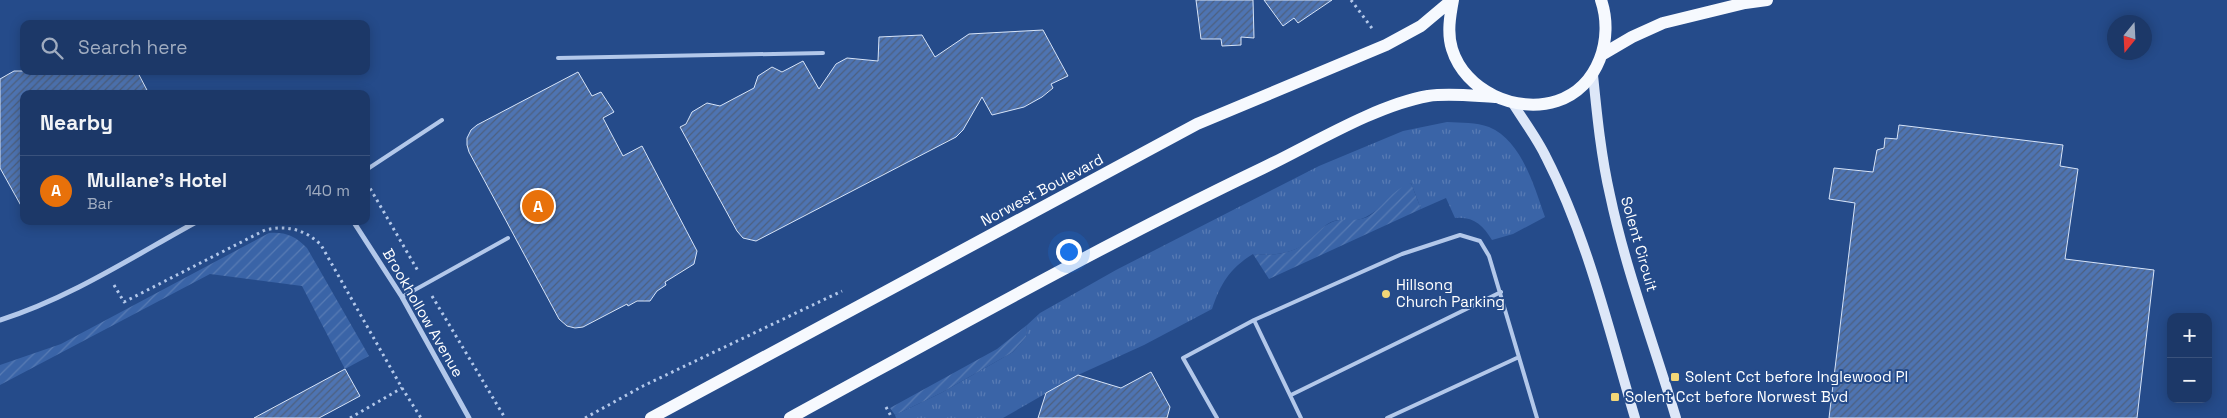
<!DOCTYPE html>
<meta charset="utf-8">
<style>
:root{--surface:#1c3868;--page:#253f6e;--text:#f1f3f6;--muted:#a0acc0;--line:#3a527c;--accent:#8abfa5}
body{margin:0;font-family:"Space Grotesk",sans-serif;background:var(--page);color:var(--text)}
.controls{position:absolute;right:15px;bottom:15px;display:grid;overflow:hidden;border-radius:10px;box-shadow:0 2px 12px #0003}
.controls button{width:45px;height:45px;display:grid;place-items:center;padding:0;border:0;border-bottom:1px solid var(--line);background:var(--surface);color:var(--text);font:25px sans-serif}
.compass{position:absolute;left:2107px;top:15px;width:45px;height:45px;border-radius:50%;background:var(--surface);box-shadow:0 2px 12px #0003;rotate:198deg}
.you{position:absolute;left:1068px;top:251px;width:18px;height:18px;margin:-12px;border:4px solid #fff;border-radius:50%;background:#1a73e8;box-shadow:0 0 0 8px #1a73e833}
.badge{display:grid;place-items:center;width:32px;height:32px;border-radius:50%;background:var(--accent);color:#fff;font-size:16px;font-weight:700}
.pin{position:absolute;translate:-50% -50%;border:2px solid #fff;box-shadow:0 1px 5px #0006}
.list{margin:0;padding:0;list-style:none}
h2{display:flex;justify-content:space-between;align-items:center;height:65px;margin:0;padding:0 20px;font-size:21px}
h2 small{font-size:16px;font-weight:400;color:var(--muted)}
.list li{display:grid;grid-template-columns:32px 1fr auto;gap:15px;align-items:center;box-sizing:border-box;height:70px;padding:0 20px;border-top:1px solid var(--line)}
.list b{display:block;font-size:19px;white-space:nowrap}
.list p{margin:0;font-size:16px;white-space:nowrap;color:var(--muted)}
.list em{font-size:16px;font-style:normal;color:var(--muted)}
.icon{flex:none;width:28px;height:28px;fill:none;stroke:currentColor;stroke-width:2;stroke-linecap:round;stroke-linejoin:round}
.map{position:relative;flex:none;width:2227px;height:418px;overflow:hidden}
.search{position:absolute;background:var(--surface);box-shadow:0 2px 12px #0003;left:20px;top:20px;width:350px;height:55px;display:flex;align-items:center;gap:12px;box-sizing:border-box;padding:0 18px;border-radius:10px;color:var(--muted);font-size:19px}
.panel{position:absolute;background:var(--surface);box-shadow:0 2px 12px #0003;left:20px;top:90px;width:350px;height:135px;border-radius:10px}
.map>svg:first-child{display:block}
.grass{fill:url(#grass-tufts)}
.garden{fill:url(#garden-furrows)}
.building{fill:url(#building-hatch);stroke:#d7e4f8}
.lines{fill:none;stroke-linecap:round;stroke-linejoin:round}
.path{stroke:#b3c8ea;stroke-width:3;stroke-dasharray:2.5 4;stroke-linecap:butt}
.lane{stroke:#b3c8ea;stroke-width:4}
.street{stroke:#b3c8ea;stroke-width:5}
.secondary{stroke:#dde7f8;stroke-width:10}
.primary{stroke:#f6f9fe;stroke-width:12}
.poi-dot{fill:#f3d777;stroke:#254b8a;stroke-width:2}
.labels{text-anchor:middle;stroke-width:4;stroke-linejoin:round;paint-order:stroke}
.street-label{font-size:15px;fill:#fff;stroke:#254b8a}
.poi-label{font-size:15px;fill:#fff;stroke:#254b8a;text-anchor:start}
</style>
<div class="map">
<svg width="2227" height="418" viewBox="0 0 2227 418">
<defs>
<pattern id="grass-tufts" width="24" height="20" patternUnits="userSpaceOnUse" patternTransform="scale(1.25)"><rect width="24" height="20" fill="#3a64a7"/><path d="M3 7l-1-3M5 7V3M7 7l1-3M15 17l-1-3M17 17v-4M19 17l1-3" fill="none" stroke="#587bb4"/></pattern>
<pattern id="garden-furrows" width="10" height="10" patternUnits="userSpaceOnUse" patternTransform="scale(1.25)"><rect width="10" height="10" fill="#3a64a7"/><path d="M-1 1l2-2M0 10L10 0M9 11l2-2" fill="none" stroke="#587bb4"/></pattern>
<pattern id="building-hatch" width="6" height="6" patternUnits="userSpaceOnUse" patternTransform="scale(1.25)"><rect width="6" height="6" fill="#4e74b2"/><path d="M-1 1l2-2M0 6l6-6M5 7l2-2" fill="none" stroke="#4d607f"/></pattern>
</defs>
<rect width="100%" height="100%" fill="#254b8a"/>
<path class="grass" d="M 1447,122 C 1461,123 1476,122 1489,127 C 1522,141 1534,186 1545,217 L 1513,234 L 1492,240 C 1483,225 1473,216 1455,218 L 1446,198 L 1421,209 L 1411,183 C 1399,192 1374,215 1361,219 C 1352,222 1340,218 1331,222 C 1321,227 1316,235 1308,242 C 1292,254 1273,256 1253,254 C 1229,269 1221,283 1212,309 L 1144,345 L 1078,375 L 1003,418 L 896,418 L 895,415 L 941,393 L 1013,352 L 1026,337 L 1027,325 L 1040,313 L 1116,270 L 1319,166 L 1403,131 Z"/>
<path class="garden" d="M 1411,183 L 1421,209 L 1269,279 L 1253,254 C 1272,256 1293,254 1308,241 C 1317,234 1321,227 1332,222 C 1343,217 1357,223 1369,216 C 1386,205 1390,191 1411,183 Z
M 269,233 C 286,232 295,236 307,248 L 369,356 L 345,369 L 302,286 L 210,274 L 0,385 L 0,365 L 61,344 Z
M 1027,325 L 1026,337 L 1013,352 L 941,393 L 895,415 L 890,408 L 997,349 Z"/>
<path class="building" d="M 1196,0 L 1253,0 L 1254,38 L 1241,37 L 1241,45 L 1222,46 L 1221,39 L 1201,39 Z
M 1264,0 L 1332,0 L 1298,23 L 1294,18 L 1283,26 Z
M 1043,30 L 1068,76 L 1051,84 L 1053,88 L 1042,97 L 1024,107 L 992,115 L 982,97 L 963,130 L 956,137 L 756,241 L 743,238 L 737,231 L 680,127 L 686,124 L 692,112 L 707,103 L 720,106 L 754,88 L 758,76 L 772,67 L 782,72 L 803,61 L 819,89 L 836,64 L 847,58 L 878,61 L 879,37 L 922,35 L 935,57 L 969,34 Z
M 14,71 L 137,71 L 149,94 L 24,94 L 24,211 L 0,168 L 0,79 Z
M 578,72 L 592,96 L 601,92 L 614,112 L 603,118 L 623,156 L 642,146 L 697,251 L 694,264 L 665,282 L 666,285 L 657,291 L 650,301 L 637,301 L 628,306 L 627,304 L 583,327 L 575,328 L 567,326 L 559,319 L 469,152 L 467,145 L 467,138 L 471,130 L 477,125 Z
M 1899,125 L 2063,145 L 2060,166 L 2078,169 L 2065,259 L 2154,270 L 2137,418 L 1829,418 L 1855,203 L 1829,199 L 1834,168 L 1873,172 L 1877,150 L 1884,148 L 1885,138 L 1897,139 Z
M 345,369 L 360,396 L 319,418 L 254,418 Z
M 1151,372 L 1170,407 L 1167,418 L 1038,418 L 1046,393 L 1078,375 L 1121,388 Z"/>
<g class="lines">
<path class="path" d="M 1351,0 L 1374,31
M 367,183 L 418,271
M 114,285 L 124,302 L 265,230 C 286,225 305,229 321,245 L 402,388 L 421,418
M 432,296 L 505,418
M 886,407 L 892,418
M 350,418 L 402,388
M 585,418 L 643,386 L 842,291"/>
<path class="lane" d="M 558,58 L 823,53
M 366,170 L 442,120
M 402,297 L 508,238
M 1254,320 L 1301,418
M 1291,395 L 1501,292
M 1217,418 L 1183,358 L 1254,320 L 1402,254 L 1460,235 L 1480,241 L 1489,256 L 1537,418
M 1387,418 L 1519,357"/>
<path class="street" d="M 353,221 L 402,297 L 469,418
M 0,320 C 70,298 134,256 198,221"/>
<path class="secondary" d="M 1593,75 C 1597,115 1601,156 1610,195 C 1626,271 1654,344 1676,418
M 1512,102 C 1523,120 1537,138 1546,157 C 1588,239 1609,331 1635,418"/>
<path class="primary" d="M 1453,0 C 1450,16 1447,33 1452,49 C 1465,91 1516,114 1557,101 C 1599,87 1614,38 1601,0
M 1603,54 L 1632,37 L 1663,23 L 1745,3 L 1767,0
M 651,418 L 1197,124 L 1386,45 L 1421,26 L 1452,0
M 790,418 C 946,333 1102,245 1263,168 C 1311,145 1376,105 1428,96 C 1450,93 1474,96 1495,97"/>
</g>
<g class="poi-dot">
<circle cx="1386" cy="294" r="5"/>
<rect x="1670" y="372" width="10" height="10" rx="2.5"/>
<rect x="1610" y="392" width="10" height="10" rx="2.5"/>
</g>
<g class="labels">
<g class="street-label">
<text transform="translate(1042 190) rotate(-28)" y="5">Norwest Boulevard</text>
<text transform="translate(1639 244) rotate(74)" y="5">Solent Circuit</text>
<text transform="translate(423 313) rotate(60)" y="5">Brookhollow Avenue</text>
</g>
<g class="poi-label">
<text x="1396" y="290">Hillsong<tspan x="1396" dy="17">Church Parking</tspan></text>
<text x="1685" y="382">Solent Cct before Inglewood Pl</text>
<text x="1625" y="402">Solent Cct before Norwest Bvd</text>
</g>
</g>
</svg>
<div class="controls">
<button>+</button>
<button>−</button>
</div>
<svg class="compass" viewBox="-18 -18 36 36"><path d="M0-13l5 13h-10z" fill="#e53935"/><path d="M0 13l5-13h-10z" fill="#a0acc0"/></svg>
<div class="you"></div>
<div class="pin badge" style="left:538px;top:206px;background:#e8710a">A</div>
<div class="search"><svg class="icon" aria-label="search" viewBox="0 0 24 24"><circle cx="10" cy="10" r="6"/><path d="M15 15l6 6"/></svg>Search here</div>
<section class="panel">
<h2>Nearby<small></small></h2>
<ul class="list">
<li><span class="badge" style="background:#e8710a">A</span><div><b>Mullane's Hotel</b><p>Bar</p></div><em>140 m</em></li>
</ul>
</section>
</div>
